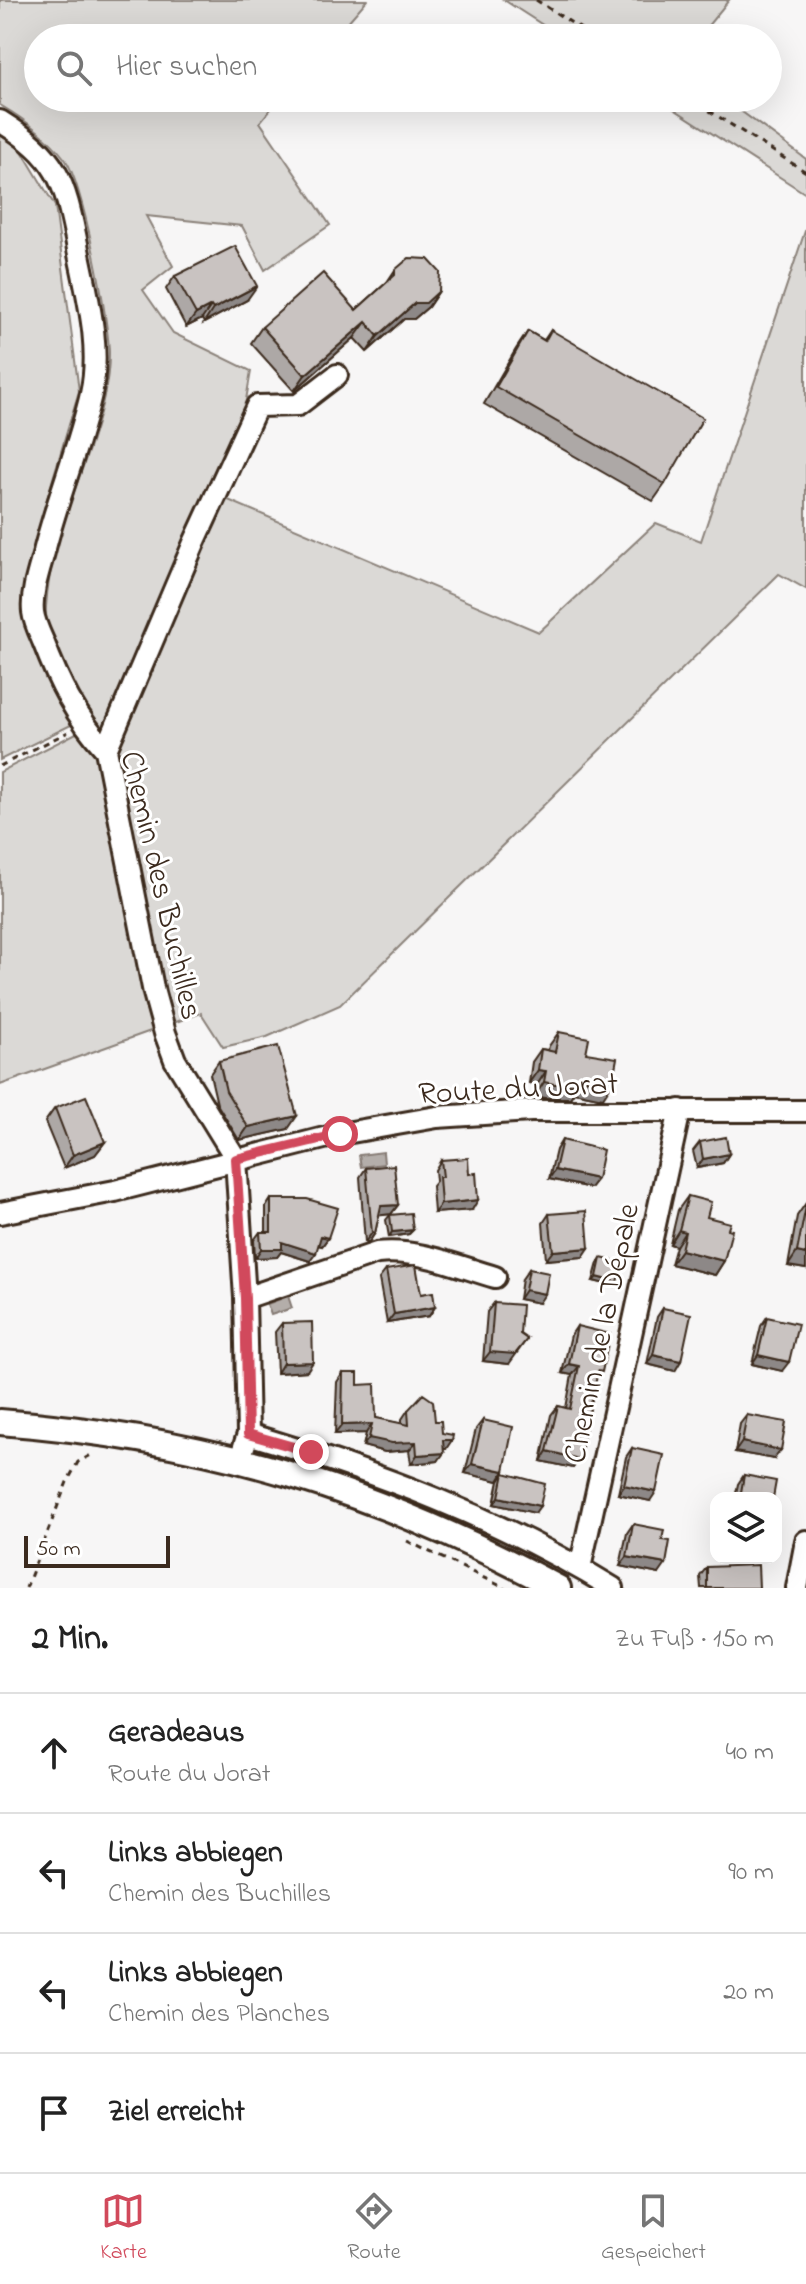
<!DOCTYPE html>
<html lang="de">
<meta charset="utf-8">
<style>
:root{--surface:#fff;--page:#f2f2f2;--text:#222;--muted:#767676;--line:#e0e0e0;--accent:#d1495b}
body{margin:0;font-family:"Indie Flower",sans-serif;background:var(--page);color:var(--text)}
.controls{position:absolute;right:24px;bottom:24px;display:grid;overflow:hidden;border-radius:16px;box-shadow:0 8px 32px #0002}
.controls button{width:72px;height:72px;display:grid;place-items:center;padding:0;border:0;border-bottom:2px solid var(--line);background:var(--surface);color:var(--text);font:40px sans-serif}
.scale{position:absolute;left:24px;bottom:20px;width:146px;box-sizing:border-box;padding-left:8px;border:4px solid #3b2a1e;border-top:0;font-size:22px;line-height:28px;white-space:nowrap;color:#3b2a1e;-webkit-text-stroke:6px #fff;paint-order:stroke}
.stop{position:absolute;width:24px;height:24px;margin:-18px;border:6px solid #d1495b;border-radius:50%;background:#fff}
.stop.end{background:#d1495b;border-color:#fff;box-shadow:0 2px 8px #0008}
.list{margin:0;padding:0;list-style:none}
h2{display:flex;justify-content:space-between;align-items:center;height:104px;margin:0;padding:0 32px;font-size:34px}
h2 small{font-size:26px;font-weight:400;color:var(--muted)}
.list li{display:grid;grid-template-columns:52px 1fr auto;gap:24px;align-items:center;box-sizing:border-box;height:120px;padding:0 32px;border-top:2px solid var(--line)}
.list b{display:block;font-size:30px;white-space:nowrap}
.list p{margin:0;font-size:26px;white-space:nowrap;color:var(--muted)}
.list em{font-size:26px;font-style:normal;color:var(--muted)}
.icon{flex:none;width:44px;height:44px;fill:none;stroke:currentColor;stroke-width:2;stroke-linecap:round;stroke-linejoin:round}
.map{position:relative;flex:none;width:806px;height:1588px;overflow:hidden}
.search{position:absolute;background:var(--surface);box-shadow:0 8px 32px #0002;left:24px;right:24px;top:24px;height:88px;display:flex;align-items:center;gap:20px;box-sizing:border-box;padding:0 28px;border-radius:44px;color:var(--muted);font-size:30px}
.sheet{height:584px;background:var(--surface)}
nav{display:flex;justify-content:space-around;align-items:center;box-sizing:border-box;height:112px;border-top:2px solid var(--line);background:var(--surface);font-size:22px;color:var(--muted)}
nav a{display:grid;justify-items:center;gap:4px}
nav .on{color:var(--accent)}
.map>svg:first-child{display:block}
.green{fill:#dbd9d6;stroke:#8b827a;stroke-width:2}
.water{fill:#b4aeaa;stroke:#847972;stroke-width:2}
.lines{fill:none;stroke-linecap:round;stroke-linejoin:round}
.minor-casing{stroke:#3b2a1e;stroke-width:26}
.major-casing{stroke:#3b2a1e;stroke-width:30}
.path{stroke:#3b2a1e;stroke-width:3;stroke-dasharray:6 6;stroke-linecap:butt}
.minor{stroke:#fff;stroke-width:20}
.major{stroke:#fff;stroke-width:24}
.wall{fill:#ada8a6;stroke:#3b2a1e;stroke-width:2}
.shaded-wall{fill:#8d8887;stroke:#3b2a1e;stroke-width:2}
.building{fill:#c9c3c1;stroke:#3b2a1e;stroke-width:2}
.route{stroke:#d1495b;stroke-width:10}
.labels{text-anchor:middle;stroke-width:6;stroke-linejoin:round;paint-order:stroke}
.street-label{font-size:32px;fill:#3b2a1e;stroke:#fff}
</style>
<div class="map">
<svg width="806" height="1588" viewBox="0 0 806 1588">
<rect width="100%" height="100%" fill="#f7f6f6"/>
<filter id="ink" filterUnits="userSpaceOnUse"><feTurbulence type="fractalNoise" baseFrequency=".0125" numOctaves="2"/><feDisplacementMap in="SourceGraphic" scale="16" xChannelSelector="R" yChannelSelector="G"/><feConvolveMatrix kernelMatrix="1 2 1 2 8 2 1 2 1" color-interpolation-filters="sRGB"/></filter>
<g filter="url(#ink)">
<path class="green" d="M 0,0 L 367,0 L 334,38 L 38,38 L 38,98 L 280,98 L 260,122 L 330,225 L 265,270 L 242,226 L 146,216 L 173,266 L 143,290 L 173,333 L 251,371 L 241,429 L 214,494 L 539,632 L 656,523 L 701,541 L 806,228 L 806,589 L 779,574 L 340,1005 L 267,1037 L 223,1047 L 201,1013 L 0,1085 L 0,772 L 90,726 C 74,694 44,643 46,607 C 50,534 89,467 104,396 C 107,383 109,367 109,354 C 109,321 83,184 65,159 C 48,136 24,119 0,105 Z
M 504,0 L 729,0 L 698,38 L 563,38 Z
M 657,98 L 723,98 L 806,159 L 806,194 Z
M 0,135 L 19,146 L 55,206 L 79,391 L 44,509 L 23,615 L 50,684 L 71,725 L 0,760 Z"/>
<path class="water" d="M 383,1152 L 384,1164 L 361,1167 L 359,1155 Z
M 288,1296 L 292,1308 L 271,1315 L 267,1304 Z"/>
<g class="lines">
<g class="minor-casing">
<path id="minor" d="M 0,121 C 58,157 64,179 77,244 C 86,292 102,345 91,394 C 79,447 57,499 44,552 C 39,570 31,593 33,612 C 34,621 39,632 43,641 C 59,683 75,716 106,750 L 154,993 L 165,1033 L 175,1060 L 236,1159 L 245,1298 L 248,1434 L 240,1459
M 106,750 L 194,543 L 257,406 L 298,405 L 337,375
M 0,1213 L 115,1191 L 340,1134 L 437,1117 L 531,1111 L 806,1111
M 245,1298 L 377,1253 C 417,1248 457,1266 495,1277
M 248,1434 C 377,1472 499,1518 613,1588
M 580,1568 L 680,1110
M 797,1588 L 806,1541"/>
</g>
<g class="major-casing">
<path id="major" d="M 0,1422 C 208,1438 375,1489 558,1588"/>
</g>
<path class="path" d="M 536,0 L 595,38
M 689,98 L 806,172
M 0,766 L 68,732
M 407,1541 L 505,1588
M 26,1588 L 67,1482 L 78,1462 L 93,1454"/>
<use href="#minor" class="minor"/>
<use href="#major" class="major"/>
</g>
<path class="wall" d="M 395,270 L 439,291 L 428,307 L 414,319 L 404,319 L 367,352 L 354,338 L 294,391 L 251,343 L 262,327 L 356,310 L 387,282 Z
M 175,276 L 247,300 L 204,323 L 202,319 L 186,327 L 166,289 Z
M 551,330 L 665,484 L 653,501 L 484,404 L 516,349 L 528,331 L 544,340 Z
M 559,1032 L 586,1053 L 603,1098 L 574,1092 L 570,1098 L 545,1098 L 535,1096 L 537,1085 L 529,1083 L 532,1062 L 541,1049 L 548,1050 L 549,1046 Z
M 219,1061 L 288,1129 L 239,1140 L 217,1104 L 210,1074 Z
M 55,1108 L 105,1142 L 95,1155 L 64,1168 L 45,1122 Z
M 562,1140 L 597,1179 L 590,1188 L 549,1179 L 556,1150 Z
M 700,1142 L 729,1154 L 723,1163 L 697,1168 L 693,1151 Z
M 441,1160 L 472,1210 L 434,1213 L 432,1186 L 436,1181 L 435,1170 Z
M 366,1168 L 398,1205 L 391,1214 L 379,1215 L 375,1233 L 369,1242 L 365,1242 L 360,1177 Z
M 688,1196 L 707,1217 L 724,1261 L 715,1275 L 671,1264 L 676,1246 L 670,1244 L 678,1210 Z
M 271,1199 L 328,1238 L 322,1246 L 318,1245 L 310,1261 L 281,1252 L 277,1257 L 255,1258 L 254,1240 L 260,1232 L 266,1232 L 266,1207 Z
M 806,1203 L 806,1269 L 788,1266 L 797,1216 Z
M 549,1214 L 583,1257 L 546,1260 L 543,1223 Z
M 390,1215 L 413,1230 L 409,1234 L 389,1237 L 386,1220 Z
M 601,1258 L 614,1286 L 593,1281 L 598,1263 Z
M 529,1269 L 539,1303 L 519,1299 L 522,1279 Z
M 386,1270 L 421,1294 L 435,1307 L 429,1316 L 387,1323 L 379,1279 Z
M 494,1303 L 509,1364 L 483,1361 L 487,1312 Z
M 663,1308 L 675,1371 L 647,1364 L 657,1317 Z
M 767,1317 L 782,1371 L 752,1364 L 761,1326 Z
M 282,1323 L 307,1371 L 277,1373 L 275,1332 Z
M 577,1326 L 596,1380 L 579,1459 L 573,1468 L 541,1461 L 551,1415 L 558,1406 L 566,1408 L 572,1375 L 562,1373 L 571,1335 Z
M 343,1373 L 358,1385 L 376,1418 L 402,1424 L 402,1419 L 408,1410 L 435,1421 L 442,1433 L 446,1449 L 444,1449 L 438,1461 L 411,1464 L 409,1450 L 385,1452 L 363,1446 L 366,1433 L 335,1434 L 337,1382 Z
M 747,1415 L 774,1459 L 735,1452 L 740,1424 Z
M 483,1420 L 498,1481 L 465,1473 L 476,1429 Z
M 632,1448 L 650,1501 L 618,1494 L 626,1457 Z
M 504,1473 L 535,1513 L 494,1504 L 499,1481 Z
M 744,1475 L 773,1498 L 735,1498 L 738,1484 Z
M 633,1524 L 662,1540 L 659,1574 L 620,1566 L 627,1533 Z
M 707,1567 L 759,1588 L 701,1588 L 700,1576 Z"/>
<path class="shaded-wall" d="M 257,286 L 247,300 L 204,323 L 213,309 Z
M 439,291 L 428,307 L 414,319 L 404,319 L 367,352 L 378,336 L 415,303 Z
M 211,306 L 202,319 L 186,327 L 196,314 Z
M 366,322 L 354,338 L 294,391 L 305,375 Z
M 538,1070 L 546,1071 L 537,1085 L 529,1083 Z
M 580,1078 L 612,1084 L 603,1098 L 574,1092 L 570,1098 L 545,1098 L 535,1096 L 544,1082 Z
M 297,1116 L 288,1129 L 239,1140 L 248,1127 Z
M 105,1142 L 95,1155 L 64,1168 L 73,1155 Z
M 729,1154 L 723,1163 L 697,1168 L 703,1159 Z
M 555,1170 L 597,1179 L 590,1188 L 549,1179 Z
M 478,1200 L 472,1210 L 434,1213 L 441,1204 Z
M 398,1205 L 391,1214 L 375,1216 L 381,1206 Z
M 413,1230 L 409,1234 L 389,1237 L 392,1232 Z
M 679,1230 L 685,1232 L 676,1246 L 670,1244 Z
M 372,1233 L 375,1233 L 369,1242 L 365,1242 Z
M 321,1236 L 328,1238 L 322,1246 L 315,1244 Z
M 282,1242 L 316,1253 L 310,1261 L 281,1252 L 277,1257 L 255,1258 L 261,1249 Z
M 589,1248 L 583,1257 L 546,1260 L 553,1251 Z
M 681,1250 L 724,1261 L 715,1275 L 671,1264 Z
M 797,1252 L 806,1254 L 806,1269 L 788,1266 Z
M 597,1277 L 617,1282 L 614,1286 L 593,1281 Z
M 525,1290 L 545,1294 L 539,1303 L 519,1299 Z
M 435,1307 L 429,1316 L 387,1323 L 394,1314 Z
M 527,1339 L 509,1364 L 483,1361 L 490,1352 Z
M 653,1355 L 681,1361 L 675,1371 L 647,1364 Z
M 758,1355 L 789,1362 L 782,1371 L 752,1364 Z
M 313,1362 L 307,1371 L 277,1373 L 283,1363 Z
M 569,1364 L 579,1366 L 572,1375 L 562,1373 Z
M 372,1424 L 366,1433 L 335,1434 L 342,1425 Z
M 369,1438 L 416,1442 L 409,1450 L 385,1452 L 363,1446 Z
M 443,1440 L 452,1440 L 446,1449 L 437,1449 Z
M 742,1442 L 781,1450 L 774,1459 L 735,1452 Z
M 547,1451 L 579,1459 L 573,1468 L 541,1461 Z
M 444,1453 L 438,1461 L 411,1464 L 417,1455 Z
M 472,1464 L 504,1471 L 498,1481 L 465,1473 Z
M 624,1485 L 656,1492 L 650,1501 L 618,1494 Z
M 499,1497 L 540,1506 L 535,1513 L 494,1504 Z
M 627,1557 L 666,1564 L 659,1574 L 620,1566 Z"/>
<path class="building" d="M 235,246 L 257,286 L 213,309 L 211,306 L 196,314 L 175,276 Z
M 409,258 L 428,259 L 440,272 L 439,291 L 426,303 L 415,303 L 378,336 L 366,322 L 305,375 L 262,327 L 323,273 L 356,310 L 395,275 L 395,270 Z
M 551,330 L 703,418 L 665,484 L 496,387 L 528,331 L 545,341 Z
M 559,1032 L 589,1038 L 586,1053 L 617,1058 L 612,1084 L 580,1078 L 579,1084 L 554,1084 L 544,1082 L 546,1071 L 538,1070 L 541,1049 L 555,1052 Z
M 278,1046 L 297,1116 L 248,1127 L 226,1091 L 219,1061 Z
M 86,1096 L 105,1142 L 73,1155 L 55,1108 Z
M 726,1137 L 729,1154 L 703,1159 L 700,1142 Z
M 562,1140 L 603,1150 L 597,1179 L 555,1170 Z
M 468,1158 L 469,1174 L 476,1173 L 478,1200 L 441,1204 L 439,1177 L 443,1177 L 441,1160 Z
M 394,1165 L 398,1205 L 381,1206 L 375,1233 L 372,1233 L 366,1168 Z
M 688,1196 L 711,1202 L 707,1217 L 730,1223 L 728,1229 L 732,1230 L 724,1261 L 681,1250 L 685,1232 L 679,1230 Z
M 271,1199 L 307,1199 L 338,1208 L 328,1238 L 321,1236 L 316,1253 L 282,1242 L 282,1249 L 261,1249 L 260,1232 L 271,1232 Z
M 806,1206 L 806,1254 L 797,1252 Z
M 586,1211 L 589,1248 L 553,1251 L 549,1214 Z
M 411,1213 L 413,1230 L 392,1232 L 390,1215 Z
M 601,1258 L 622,1263 L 617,1282 L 597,1277 Z
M 416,1265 L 421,1294 L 433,1292 L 435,1307 L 394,1314 L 386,1270 Z
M 529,1269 L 549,1273 L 545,1294 L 525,1290 Z
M 494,1303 L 522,1305 L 520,1334 L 527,1339 L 515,1354 L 490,1352 Z
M 663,1308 L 691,1314 L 681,1361 L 653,1355 Z
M 767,1317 L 798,1324 L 789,1362 L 758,1355 Z
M 312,1322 L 313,1362 L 283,1363 L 282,1323 Z
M 577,1326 L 610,1334 L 602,1372 L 598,1371 L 579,1459 L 547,1451 L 558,1406 L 570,1409 L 579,1366 L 569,1364 Z
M 343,1373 L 358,1373 L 358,1385 L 375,1384 L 376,1418 L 409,1425 L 408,1410 L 423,1394 L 433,1401 L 435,1421 L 441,1421 L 442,1433 L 453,1435 L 452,1440 L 443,1440 L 444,1453 L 417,1455 L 416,1442 L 392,1443 L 369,1438 L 372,1424 L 342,1425 Z
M 747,1415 L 786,1422 L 781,1450 L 742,1442 Z
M 483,1420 L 513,1427 L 504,1471 L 472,1464 Z
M 632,1448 L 664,1455 L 656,1492 L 624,1485 Z
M 504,1473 L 545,1484 L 540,1506 L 499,1497 Z
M 744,1475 L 776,1481 L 773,1498 L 740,1498 Z
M 633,1524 L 664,1530 L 662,1540 L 670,1541 L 666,1564 L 627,1557 Z
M 758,1565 L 759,1588 L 707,1588 L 707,1567 Z"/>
</g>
<g class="lines" filter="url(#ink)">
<path class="route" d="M 311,1452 L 248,1434 L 245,1298 L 236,1159 L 340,1134"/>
</g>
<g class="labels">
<g class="street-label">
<text transform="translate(163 885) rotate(77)" y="11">Chemin des Buchilles</text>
<text transform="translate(518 1087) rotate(-3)" y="11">Route du Jorat</text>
<text transform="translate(600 1333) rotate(-78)" y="11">Chemin de la Dépale</text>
</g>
</g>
</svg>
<div class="controls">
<button><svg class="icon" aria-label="layers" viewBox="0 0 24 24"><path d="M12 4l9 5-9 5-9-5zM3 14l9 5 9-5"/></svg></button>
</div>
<div class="scale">50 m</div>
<div class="stop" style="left:340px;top:1134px"></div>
<div class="stop end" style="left:311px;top:1452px"></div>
<div class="search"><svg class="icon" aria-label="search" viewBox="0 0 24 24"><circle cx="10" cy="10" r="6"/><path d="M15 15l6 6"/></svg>Hier suchen</div>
</div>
<section class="sheet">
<h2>2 Min.<small>Zu Fuß · 150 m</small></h2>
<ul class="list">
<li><svg class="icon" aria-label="ahead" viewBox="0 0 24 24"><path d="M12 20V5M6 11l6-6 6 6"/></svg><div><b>Geradeaus</b><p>Route du Jorat</p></div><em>40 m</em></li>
<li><svg class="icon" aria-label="left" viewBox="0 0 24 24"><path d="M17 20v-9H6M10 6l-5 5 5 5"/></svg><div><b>Links abbiegen</b><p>Chemin des Buchilles</p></div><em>90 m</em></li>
<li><svg class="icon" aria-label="left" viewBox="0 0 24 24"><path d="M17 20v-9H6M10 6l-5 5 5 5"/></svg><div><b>Links abbiegen</b><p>Chemin des Planches</p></div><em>20 m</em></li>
<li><svg class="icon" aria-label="arrive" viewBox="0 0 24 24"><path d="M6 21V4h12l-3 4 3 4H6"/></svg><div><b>Ziel erreicht</b></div></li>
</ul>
</section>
<nav>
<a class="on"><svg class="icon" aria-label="map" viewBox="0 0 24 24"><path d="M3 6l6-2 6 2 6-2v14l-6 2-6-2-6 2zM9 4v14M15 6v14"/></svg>Karte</a>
<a><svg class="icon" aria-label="directions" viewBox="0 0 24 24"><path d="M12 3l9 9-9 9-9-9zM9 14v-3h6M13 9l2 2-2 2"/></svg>Route</a>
<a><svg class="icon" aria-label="saved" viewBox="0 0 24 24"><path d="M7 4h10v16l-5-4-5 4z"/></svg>Gespeichert</a>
</nav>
